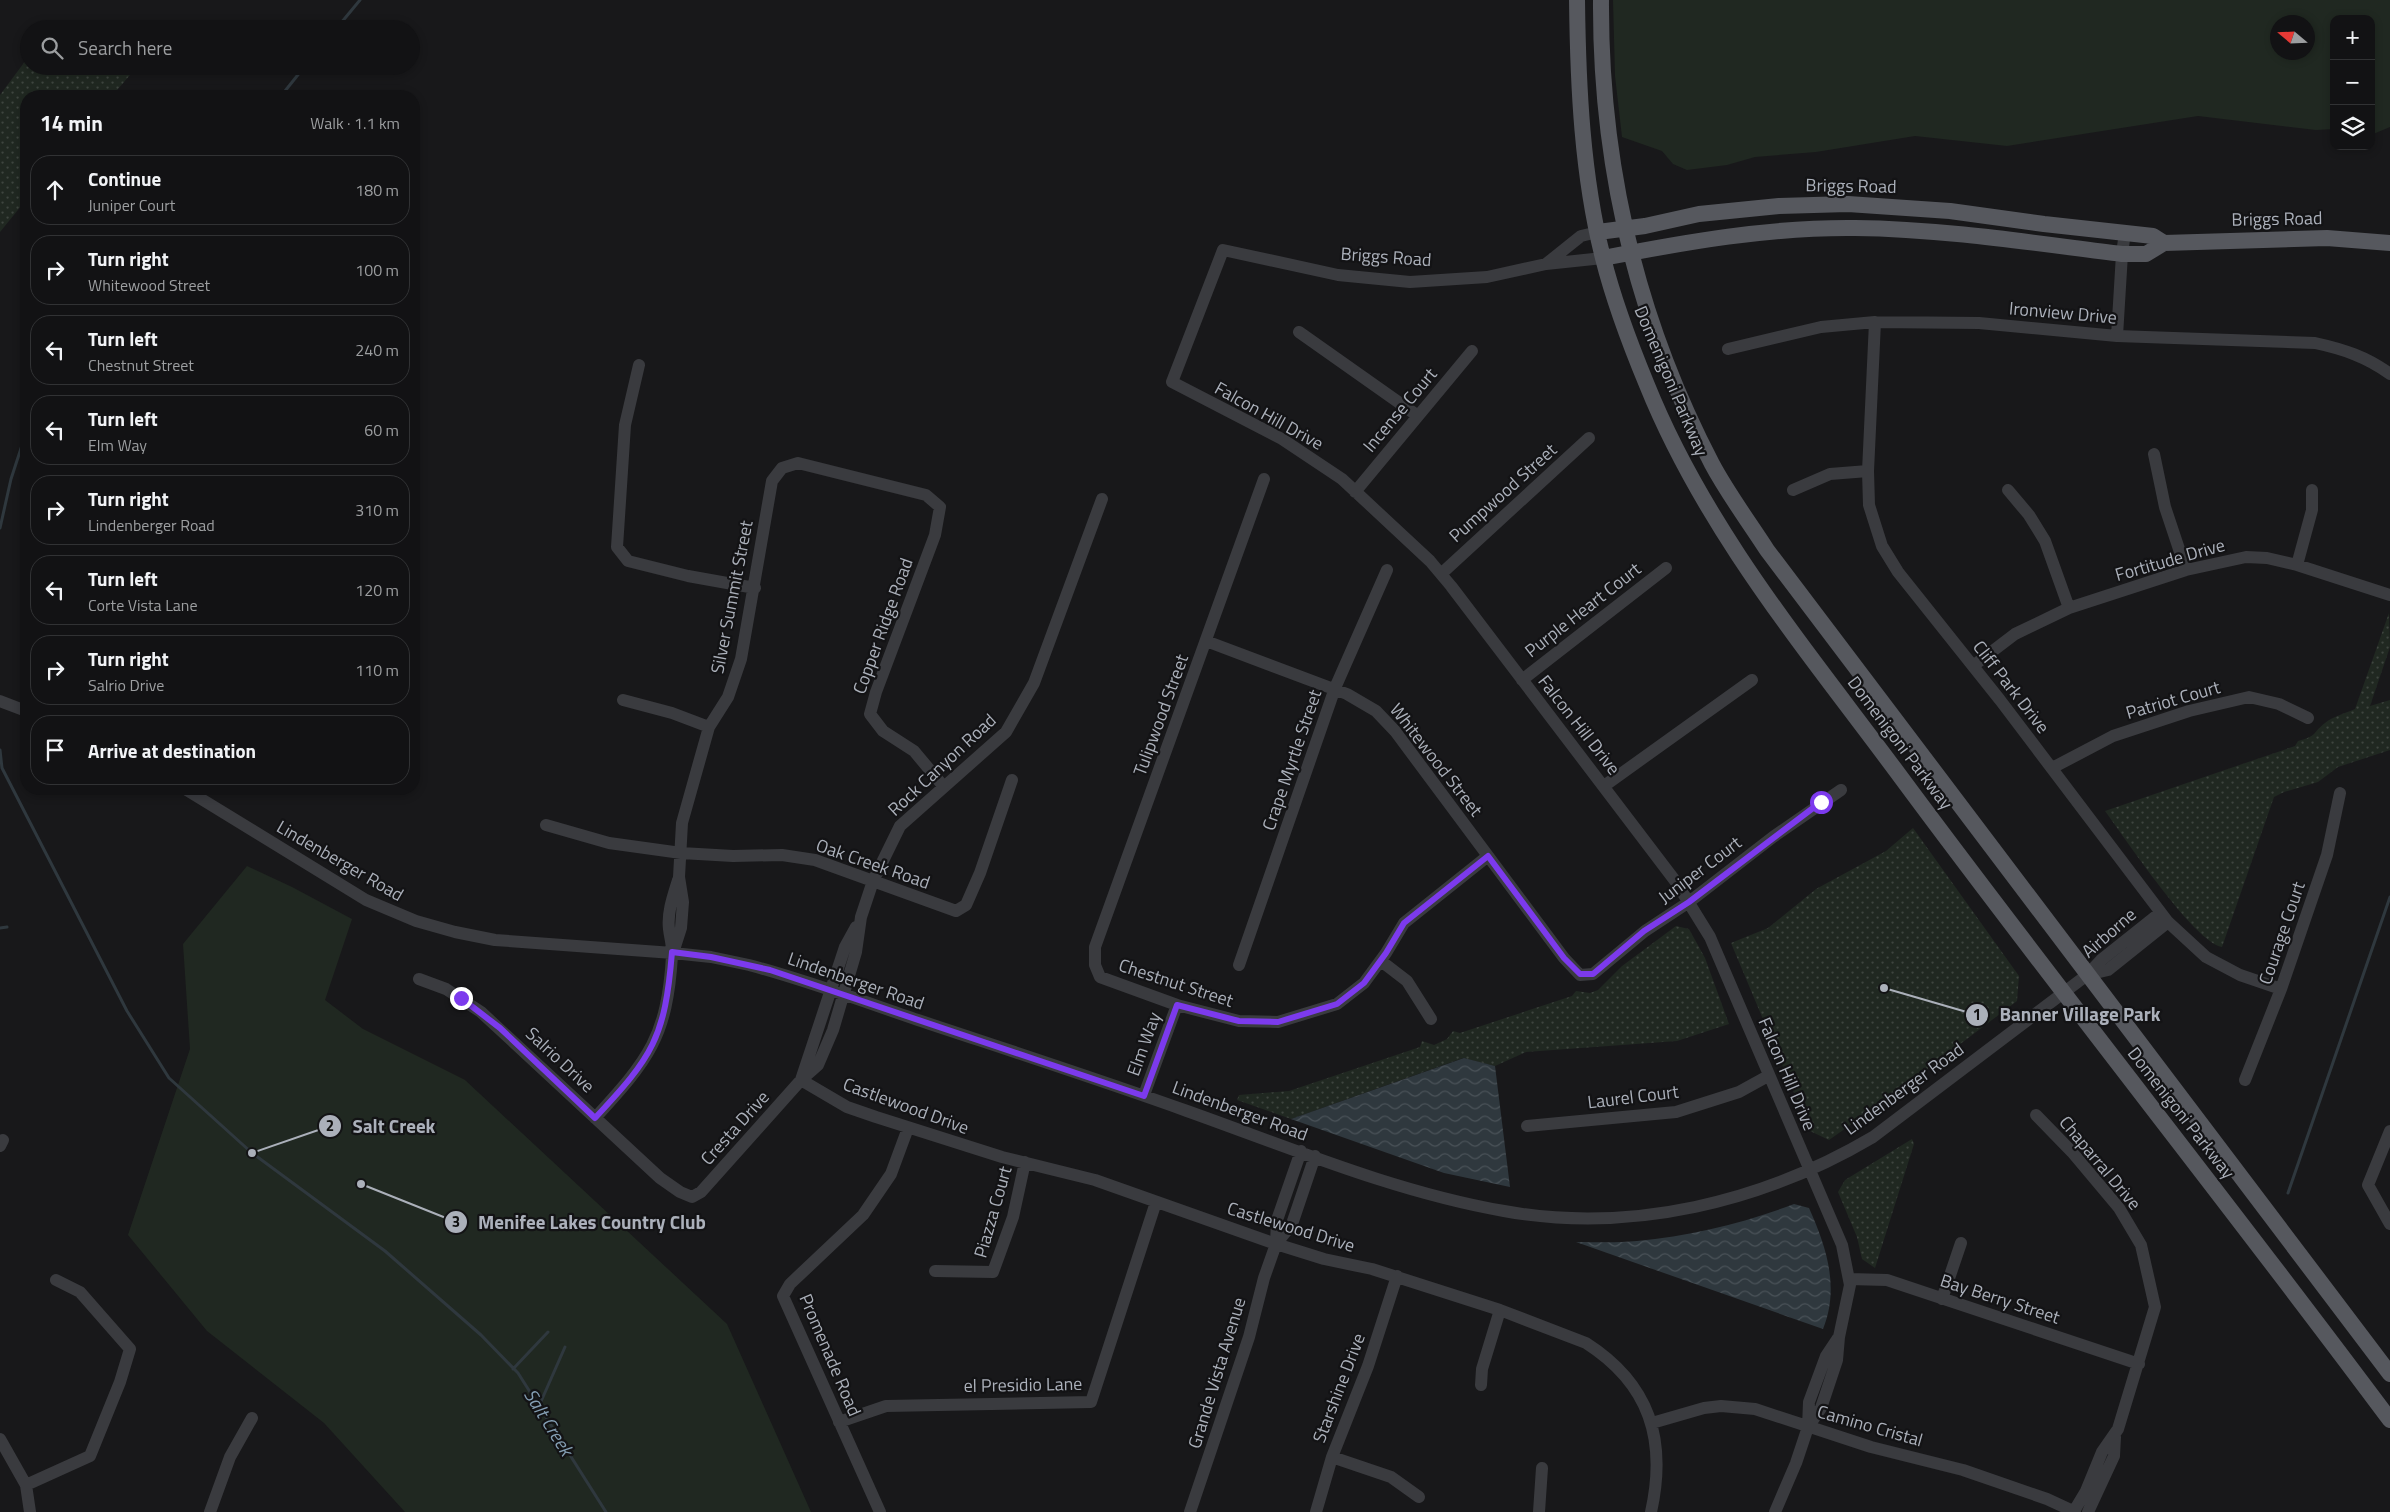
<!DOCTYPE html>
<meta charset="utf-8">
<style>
:root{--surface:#121214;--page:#1b1b1d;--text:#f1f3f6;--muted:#9c9ea0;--line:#313234}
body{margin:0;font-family:"Titillium Web",sans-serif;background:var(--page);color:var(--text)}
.controls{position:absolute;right:15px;top:15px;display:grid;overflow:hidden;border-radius:10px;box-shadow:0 2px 8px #0003}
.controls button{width:45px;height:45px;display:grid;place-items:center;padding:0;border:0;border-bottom:1px solid var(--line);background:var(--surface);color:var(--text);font:25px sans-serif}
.compass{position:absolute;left:2270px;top:15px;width:45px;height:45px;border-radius:50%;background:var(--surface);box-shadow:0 2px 8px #0003;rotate:289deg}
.stop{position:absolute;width:15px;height:15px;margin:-11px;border:4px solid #7c3aed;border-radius:50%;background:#fff}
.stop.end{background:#7c3aed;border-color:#fff;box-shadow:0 1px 5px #0008}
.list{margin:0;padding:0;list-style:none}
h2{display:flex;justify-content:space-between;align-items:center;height:65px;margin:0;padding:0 20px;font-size:21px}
h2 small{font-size:16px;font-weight:400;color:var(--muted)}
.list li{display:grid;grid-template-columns:32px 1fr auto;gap:15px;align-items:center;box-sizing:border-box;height:70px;margin:0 10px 10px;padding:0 10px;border:1px solid var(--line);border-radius:20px}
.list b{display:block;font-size:19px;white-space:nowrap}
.list p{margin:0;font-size:16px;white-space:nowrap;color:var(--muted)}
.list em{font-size:16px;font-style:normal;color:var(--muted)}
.icon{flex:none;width:28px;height:28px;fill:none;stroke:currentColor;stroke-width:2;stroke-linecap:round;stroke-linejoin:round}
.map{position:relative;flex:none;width:2390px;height:1512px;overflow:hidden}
.search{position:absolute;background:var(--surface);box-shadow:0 2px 8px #0003;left:20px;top:20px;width:400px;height:55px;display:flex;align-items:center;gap:12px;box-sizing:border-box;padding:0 18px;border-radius:28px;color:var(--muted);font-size:19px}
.panel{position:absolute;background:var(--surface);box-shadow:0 2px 8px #0003;left:20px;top:90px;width:400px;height:705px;border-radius:20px}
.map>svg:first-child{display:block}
.grass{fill:#202821;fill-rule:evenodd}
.park{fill:url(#park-dots)}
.water{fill:url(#water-waves)}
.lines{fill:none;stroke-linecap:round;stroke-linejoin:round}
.stream{stroke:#2f383e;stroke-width:3}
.minor{stroke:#3a3b3f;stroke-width:12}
.major{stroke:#56585e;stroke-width:16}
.route{stroke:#7c3aed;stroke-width:6}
.labels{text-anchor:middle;stroke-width:4.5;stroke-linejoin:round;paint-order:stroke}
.street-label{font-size:18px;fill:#abb0ba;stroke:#131315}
.water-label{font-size:19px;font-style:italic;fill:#849eb3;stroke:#131315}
.leader{fill:none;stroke:#abb0ba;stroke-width:2}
.callout-dot{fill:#abb0ba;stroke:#131315;stroke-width:2}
.mark-label{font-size:15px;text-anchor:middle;font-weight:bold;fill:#111}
.callout-label{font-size:19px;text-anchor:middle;font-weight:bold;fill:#abb0ba;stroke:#131315;stroke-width:4.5;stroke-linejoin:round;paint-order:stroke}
</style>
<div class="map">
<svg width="2390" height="1512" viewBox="0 0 2390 1512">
<defs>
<pattern id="park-dots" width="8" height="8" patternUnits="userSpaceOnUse" patternTransform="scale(1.25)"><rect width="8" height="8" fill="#202821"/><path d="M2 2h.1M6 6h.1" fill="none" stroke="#3e453f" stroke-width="1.8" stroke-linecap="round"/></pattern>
<pattern id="water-waves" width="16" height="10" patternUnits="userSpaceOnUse" patternTransform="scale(1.25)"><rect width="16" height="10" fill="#2f383e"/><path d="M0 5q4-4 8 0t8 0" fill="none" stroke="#4a5258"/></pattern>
</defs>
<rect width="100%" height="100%" fill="#18181a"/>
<path class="grass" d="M 1613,0 L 2390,0 L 2390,127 L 2371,135 L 2371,19 L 2334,19 L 2334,129 L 2316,130 L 2198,116 L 2007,146 L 1915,136 L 1816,152 L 1755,157 L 1727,165 L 1687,170 L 1673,164 L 1662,151 L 1622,137 L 1615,76 ZM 2278,22 L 2308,22 L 2308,52 L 2278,52 Z
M 247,866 L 292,887 L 352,919 L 325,1000 L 363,1029 L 465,1080 L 727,1324 L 811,1512 L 405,1512 L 324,1423 L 207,1331 L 128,1235 L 190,1049 L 183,944 Z"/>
<path class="park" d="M 29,56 L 29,66 L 103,66 L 130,75 L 112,96 L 26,96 L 26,200 L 0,232 L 0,95 Z
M 2389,613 L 2390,647 L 2370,706 L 2390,700 L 2390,750 L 2338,767 L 2318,782 L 2284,792 L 2274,797 L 2222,947 C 2194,942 2125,838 2105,811 L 2295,746 L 2298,741 C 2318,736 2312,733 2325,723 C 2332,717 2346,713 2355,709 Z
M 1913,828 L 2019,976 L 2017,1001 L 1893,1095 L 1829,1140 L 1810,1131 L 1731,943 L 1768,928 L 1816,889 L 1886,851 Z
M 1676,926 L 1689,929 L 1705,958 L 1729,1024 L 1677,1041 L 1526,1052 L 1495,1066 L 1463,1058 L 1291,1119 L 1237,1100 L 1239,1095 L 1289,1091 L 1420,1047 L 1422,1041 L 1434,1045 L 1447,1039 L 1453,1031 L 1460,1033 L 1572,996 L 1576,991 L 1590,993 L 1598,990 L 1622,966 Z
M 1912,1139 L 1914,1144 L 1875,1268 L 1862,1259 L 1857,1237 L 1838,1192 L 1845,1180 Z"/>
<path class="water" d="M 1464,1058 L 1495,1066 L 1510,1187 L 1444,1173 L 1291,1119 Z
M 1794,1204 L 1809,1208 C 1826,1246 1840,1287 1823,1329 L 1576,1242 C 1596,1242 1617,1243 1637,1241 C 1690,1236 1744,1223 1794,1204 Z"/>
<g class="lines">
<path class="stream" d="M 336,29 L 360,0
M 281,96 L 305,66
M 0,528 L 11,479 L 26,433
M 0,750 L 2,768 L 127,1011 L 169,1078 L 252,1153 L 385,1251 L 481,1335 L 518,1373 L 606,1512
M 0,928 L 7,927
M 2288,1193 L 2390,897
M 513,1369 L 548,1332
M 539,1406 L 565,1347"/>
<path class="minor" d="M 1603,258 L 1546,264 L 1487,277 L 1410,282 L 1338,275 L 1223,250 L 1172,382 L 1282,439 L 1342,479 L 1430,561 L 1451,586 L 1676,882 L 1710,937 L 1842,1245 L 1850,1285 L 1839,1337 L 1837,1360 L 1821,1408 L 1808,1427
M 1546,264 L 1581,236 L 1598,232
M 1875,322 L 1868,471 L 1869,505 L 1882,546 L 1898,572 L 2000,700 L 2168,922 L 2206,957 L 2240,975 L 2281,989
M 1299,332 L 1418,416
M 2117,336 L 2122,254 L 2125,232
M 1728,349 L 1821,327 L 1875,322 L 1979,323 L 2117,336 L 2315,343 C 2343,349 2367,357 2390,374
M 639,365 L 625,425 L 617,547 L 628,561 L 688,576 L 755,588
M 2154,454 L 2165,507 L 2186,570
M 1264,479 L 1095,947 L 1095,965 L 1100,977 L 1177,1005 L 1239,1021 L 1278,1022 L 1337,1004 L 1364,983 L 1386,953 L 1404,923 L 1488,856
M 1793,490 L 1830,474 L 1868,471
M 2008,490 L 2029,515 L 2045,541 L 2069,608
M 1355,492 L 1472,351
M 2297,565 L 2312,510 L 2312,490
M 1441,574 L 1589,438
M 1206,641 L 1347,694 L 1376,711 L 1395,731 L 1564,958 L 1580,975 L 1593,974 L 1645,931 L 1689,902 L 1773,837 L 1841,790
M 1973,666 L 2015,634 L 2069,608 L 2186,570 L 2246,557 L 2267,558 L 2297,565 L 2390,595
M 1522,680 L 1666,568
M 623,700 L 672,713 L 709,727
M 0,701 L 26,711
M 2052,768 L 2113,736 L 2189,711 L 2249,697 L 2279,704 L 2308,718
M 1604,786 L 1752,680
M 185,789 L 366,900 L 416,921 L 455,932 L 495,940 L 673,953 L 711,957 L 749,965 C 806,980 862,1001 918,1020 C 1008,1050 1098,1079 1187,1111 C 1291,1148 1395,1192 1504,1211 C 1631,1234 1763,1202 1873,1137 L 2087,975 L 2101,960 L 2160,913
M 546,825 L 609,843 L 681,853 L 733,856 L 782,855 L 815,860 L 956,911 L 966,905 L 980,873 L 1012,780
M 673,953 L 681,928 L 683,902 L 679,877 L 682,823 L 709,727 L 728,697 L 741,659 L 772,481 L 782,468 L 798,463 L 926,495 L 940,507 L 935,535 L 876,692 L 870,714 L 883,731 L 914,751 L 944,787
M 1381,961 L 1407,981 L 1431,1019
M 1239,965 L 1335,688 L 1387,570
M 2087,975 L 2108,970 L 2168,922
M 419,979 L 446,989 L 481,1012 L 660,1178 L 680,1192 L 692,1197 L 701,1192 L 801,1080 L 818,1065 L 833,1030 L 856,952 L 861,917 L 873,881 L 900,826 L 1006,732 L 1034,683 L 1102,499
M 801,1080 L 847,1107 L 876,1117 L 1002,1157 L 1095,1180 L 1276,1244 L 1324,1259 L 1372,1269 L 1500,1310 L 1586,1343 C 1650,1384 1667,1440 1651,1512
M 801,1080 L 845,947 L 856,927
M 2245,1080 L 2281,989 L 2327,855 L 2340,793
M 1144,1095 L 1177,1005
M 2036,1115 L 2072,1152 L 2119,1208 L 2141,1245 L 2155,1307 L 2118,1429 L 2102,1452 L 2086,1491 L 2074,1511
M 595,1118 C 649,1059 667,1037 672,956 C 673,947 670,938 669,929 C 667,913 673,896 678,880
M 1527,1126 L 1676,1112 L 1739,1092 L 1768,1076
M 2390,1131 L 2368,1185 L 2390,1224
M 0,1146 L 3,1140
M 1276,1244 L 1292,1224 L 1315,1156
M 935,1271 L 993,1272 L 1013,1217 L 1025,1162
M 1849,1279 L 1887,1280 L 2139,1364
M 1942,1299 L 1961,1243
M 1481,1385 L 1482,1369 L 1500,1310
M 839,1422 L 886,1406 L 1091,1402 L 1156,1202
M 1652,1423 L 1704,1408 L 1721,1406 L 1755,1409 L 1871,1447 L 1963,1470 L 2047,1499 L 2075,1512
M 0,1439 L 26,1485 L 30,1512
M 1332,1457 L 1391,1477 L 1419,1497
M 26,1485 L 90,1456 L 120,1382 L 130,1349 L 80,1292 L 56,1280
M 210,1512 L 230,1457 L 252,1418
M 880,1512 L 783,1296 L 790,1284 L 863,1215 L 891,1174 L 908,1128
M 1190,1512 L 1249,1337 L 1264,1278 L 1276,1244 L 1277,1220 L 1301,1151
M 1316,1512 L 1332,1457 L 1368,1366 L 1397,1276
M 1539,1512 L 1542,1468
M 1775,1512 L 1796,1463 L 1808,1427 L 1809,1402 L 1826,1356 L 1838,1338
M 2088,1512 L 2114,1456 L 2115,1437"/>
<path class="major" d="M 1577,0 C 1578,86 1582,175 1603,258 C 1614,302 1630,344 1647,385 C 1705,529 1805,648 1897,772 C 2058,990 2228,1202 2390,1420
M 1601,0 C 1600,163 1637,320 1712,464 C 1728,494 1749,522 1767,550 L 2390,1374
M 1598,232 L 1645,226 L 1699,214 L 1779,206 L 1848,204 L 1950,211 L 2044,224 L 2153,236 L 2164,243
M 1603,258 C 1686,242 1770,227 1855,228 C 1944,229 2033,243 2122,254 L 2146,254 L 2164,243 L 2327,238 L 2390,243"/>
</g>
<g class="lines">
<path class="route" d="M 461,998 L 500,1028 L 595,1118 C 653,1056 665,1038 672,952 L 711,957 L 770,970 L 1144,1096 L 1177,1005 L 1239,1021 L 1278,1022 L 1337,1004 L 1364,983 L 1386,953 L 1404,923 L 1488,856 L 1564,958 L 1580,974 L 1593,974 L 1644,931 L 1689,902 L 1821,802"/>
</g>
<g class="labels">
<g class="street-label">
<text transform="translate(1851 186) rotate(1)" y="6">Briggs Road</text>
<text transform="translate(2277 219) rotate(-1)" y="6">Briggs Road</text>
<text transform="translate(1386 257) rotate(4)" y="6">Briggs Road</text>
<text transform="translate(2063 313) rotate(5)" y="6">Ironview Drive</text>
<text transform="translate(1671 381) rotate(67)" y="6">Domenigoni Parkway</text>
<text transform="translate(1400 410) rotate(-50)" y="6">Incense Court</text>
<text transform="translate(1269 416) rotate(29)" y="6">Falcon Hill Drive</text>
<text transform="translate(1503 493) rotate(-42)" y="6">Pumpwood Street</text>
<text transform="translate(2170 560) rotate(-16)" y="6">Fortitude Drive</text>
<text transform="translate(732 597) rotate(-79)" y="6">Silver Summit Street</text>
<text transform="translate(1583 610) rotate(-38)" y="6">Purple Heart Court</text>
<text transform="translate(883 626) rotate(-70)" y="6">Copper Ridge Road</text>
<text transform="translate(2011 687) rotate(52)" y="6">Cliff Park Drive</text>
<text transform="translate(2173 700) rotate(-16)" y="6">Patriot Court</text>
<text transform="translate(1161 715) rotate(-70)" y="6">Tulipwood Street</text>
<text transform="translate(1579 725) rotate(52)" y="6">Falcon Hill Drive</text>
<text transform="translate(1900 743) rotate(53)" y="6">Domenigoni Parkway</text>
<text transform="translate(1292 760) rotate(-71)" y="6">Crape Myrtle Street</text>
<text transform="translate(1436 760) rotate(52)" y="6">Whitewood Street</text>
<text transform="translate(942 765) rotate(-43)" y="6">Rock Canyon Road</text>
<text transform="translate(340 861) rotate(30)" y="6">Lindenberger Road</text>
<text transform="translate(873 864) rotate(19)" y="6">Oak Creek Road</text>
<text transform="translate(1700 870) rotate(-37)" y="6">Juniper Court</text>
<text transform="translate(2109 933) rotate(-41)" y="6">Airborne</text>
<text transform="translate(2282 933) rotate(-71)" y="6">Courage Court</text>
<text transform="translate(856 981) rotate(19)" y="6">Lindenberger Road</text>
<text transform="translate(1176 983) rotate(18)" y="6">Chestnut Street</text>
<text transform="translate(1144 1044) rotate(-70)" y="6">Elm Way</text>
<text transform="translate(560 1060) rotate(43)" y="6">Salrio Drive</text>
<text transform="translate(1787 1074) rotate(67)" y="6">Falcon Hill Drive</text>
<text transform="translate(1904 1089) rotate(-36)" y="6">Lindenberger Road</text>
<text transform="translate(1633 1097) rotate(-7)" y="6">Laurel Court</text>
<text transform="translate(906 1106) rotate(20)" y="6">Castlewood Drive</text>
<text transform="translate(1240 1111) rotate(20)" y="6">Lindenberger Road</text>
<text transform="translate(2181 1113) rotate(52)" y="6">Domenigoni Parkway</text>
<text transform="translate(735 1128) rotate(-48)" y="6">Cresta Drive</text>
<text transform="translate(2100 1163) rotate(50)" y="6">Chaparral Drive</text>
<text transform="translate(993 1212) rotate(-74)" y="6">Piazza Court</text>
<text transform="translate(1291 1227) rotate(17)" y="6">Castlewood Drive</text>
<text transform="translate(2000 1299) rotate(18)" y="6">Bay Berry Street</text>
<text transform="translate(830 1355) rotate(67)" y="6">Promenade Road</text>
<text transform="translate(1217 1373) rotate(-73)" y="6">Grande Vista Avenue</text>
<text transform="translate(1023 1385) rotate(-1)" y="6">el Presidio Lane</text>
<text transform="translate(1339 1388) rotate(-69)" y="6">Starshine Drive</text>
<text transform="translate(1870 1426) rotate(16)" y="6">Camino Cristal</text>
</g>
<g class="water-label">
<text transform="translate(549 1422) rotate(58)" y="7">Salt Creek</text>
</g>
</g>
<path class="leader" d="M1884 988L1977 1015M252 1153L330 1126M361 1184L456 1222"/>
<g class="callout-dot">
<circle cx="1884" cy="988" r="5"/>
<circle cx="252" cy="1153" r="5"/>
<circle cx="361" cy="1184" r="5"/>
<circle cx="1977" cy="1015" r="12"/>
<circle cx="330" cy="1126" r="12"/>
<circle cx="456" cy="1222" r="12"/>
</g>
<g class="mark-label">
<text x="1977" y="1020">1</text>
<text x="330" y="1131">2</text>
<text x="456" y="1227">3</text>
</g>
<g class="callout-label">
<text x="2080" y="1021">Banner Village Park</text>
<text x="394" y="1133">Salt Creek</text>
<text x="592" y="1229">Menifee Lakes Country Club</text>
</g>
</svg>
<div class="controls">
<button>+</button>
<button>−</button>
<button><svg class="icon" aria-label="layers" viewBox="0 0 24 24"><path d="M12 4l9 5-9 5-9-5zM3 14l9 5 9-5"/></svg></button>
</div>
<svg class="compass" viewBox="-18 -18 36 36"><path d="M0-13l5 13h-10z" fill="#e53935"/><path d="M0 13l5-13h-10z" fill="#9c9ea0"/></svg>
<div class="stop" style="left:1821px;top:802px"></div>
<div class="stop end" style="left:461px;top:998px"></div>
<div class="search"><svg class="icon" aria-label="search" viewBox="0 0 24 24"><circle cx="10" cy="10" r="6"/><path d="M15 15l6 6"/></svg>Search here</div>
<section class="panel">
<h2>14 min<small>Walk · 1.1 km</small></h2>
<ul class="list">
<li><svg class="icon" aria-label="ahead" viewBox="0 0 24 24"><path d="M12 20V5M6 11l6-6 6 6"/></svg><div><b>Continue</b><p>Juniper Court</p></div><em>180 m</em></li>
<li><svg class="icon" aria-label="right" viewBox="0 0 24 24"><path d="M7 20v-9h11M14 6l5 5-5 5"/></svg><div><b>Turn right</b><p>Whitewood Street</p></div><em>100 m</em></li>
<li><svg class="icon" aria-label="left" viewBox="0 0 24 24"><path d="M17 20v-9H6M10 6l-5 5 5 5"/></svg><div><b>Turn left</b><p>Chestnut Street</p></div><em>240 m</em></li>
<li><svg class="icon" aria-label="left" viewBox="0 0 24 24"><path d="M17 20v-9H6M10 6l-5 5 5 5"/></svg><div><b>Turn left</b><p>Elm Way</p></div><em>60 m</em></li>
<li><svg class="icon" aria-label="right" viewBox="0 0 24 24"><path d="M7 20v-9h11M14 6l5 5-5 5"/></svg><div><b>Turn right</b><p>Lindenberger Road</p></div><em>310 m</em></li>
<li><svg class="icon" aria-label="left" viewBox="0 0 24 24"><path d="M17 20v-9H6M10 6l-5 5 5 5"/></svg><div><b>Turn left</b><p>Corte Vista Lane</p></div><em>120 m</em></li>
<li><svg class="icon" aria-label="right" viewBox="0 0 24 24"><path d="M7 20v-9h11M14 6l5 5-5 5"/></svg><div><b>Turn right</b><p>Salrio Drive</p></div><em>110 m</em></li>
<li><svg class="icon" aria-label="arrive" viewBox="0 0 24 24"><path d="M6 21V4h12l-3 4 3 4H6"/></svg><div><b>Arrive at destination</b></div></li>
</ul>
</section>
</div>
